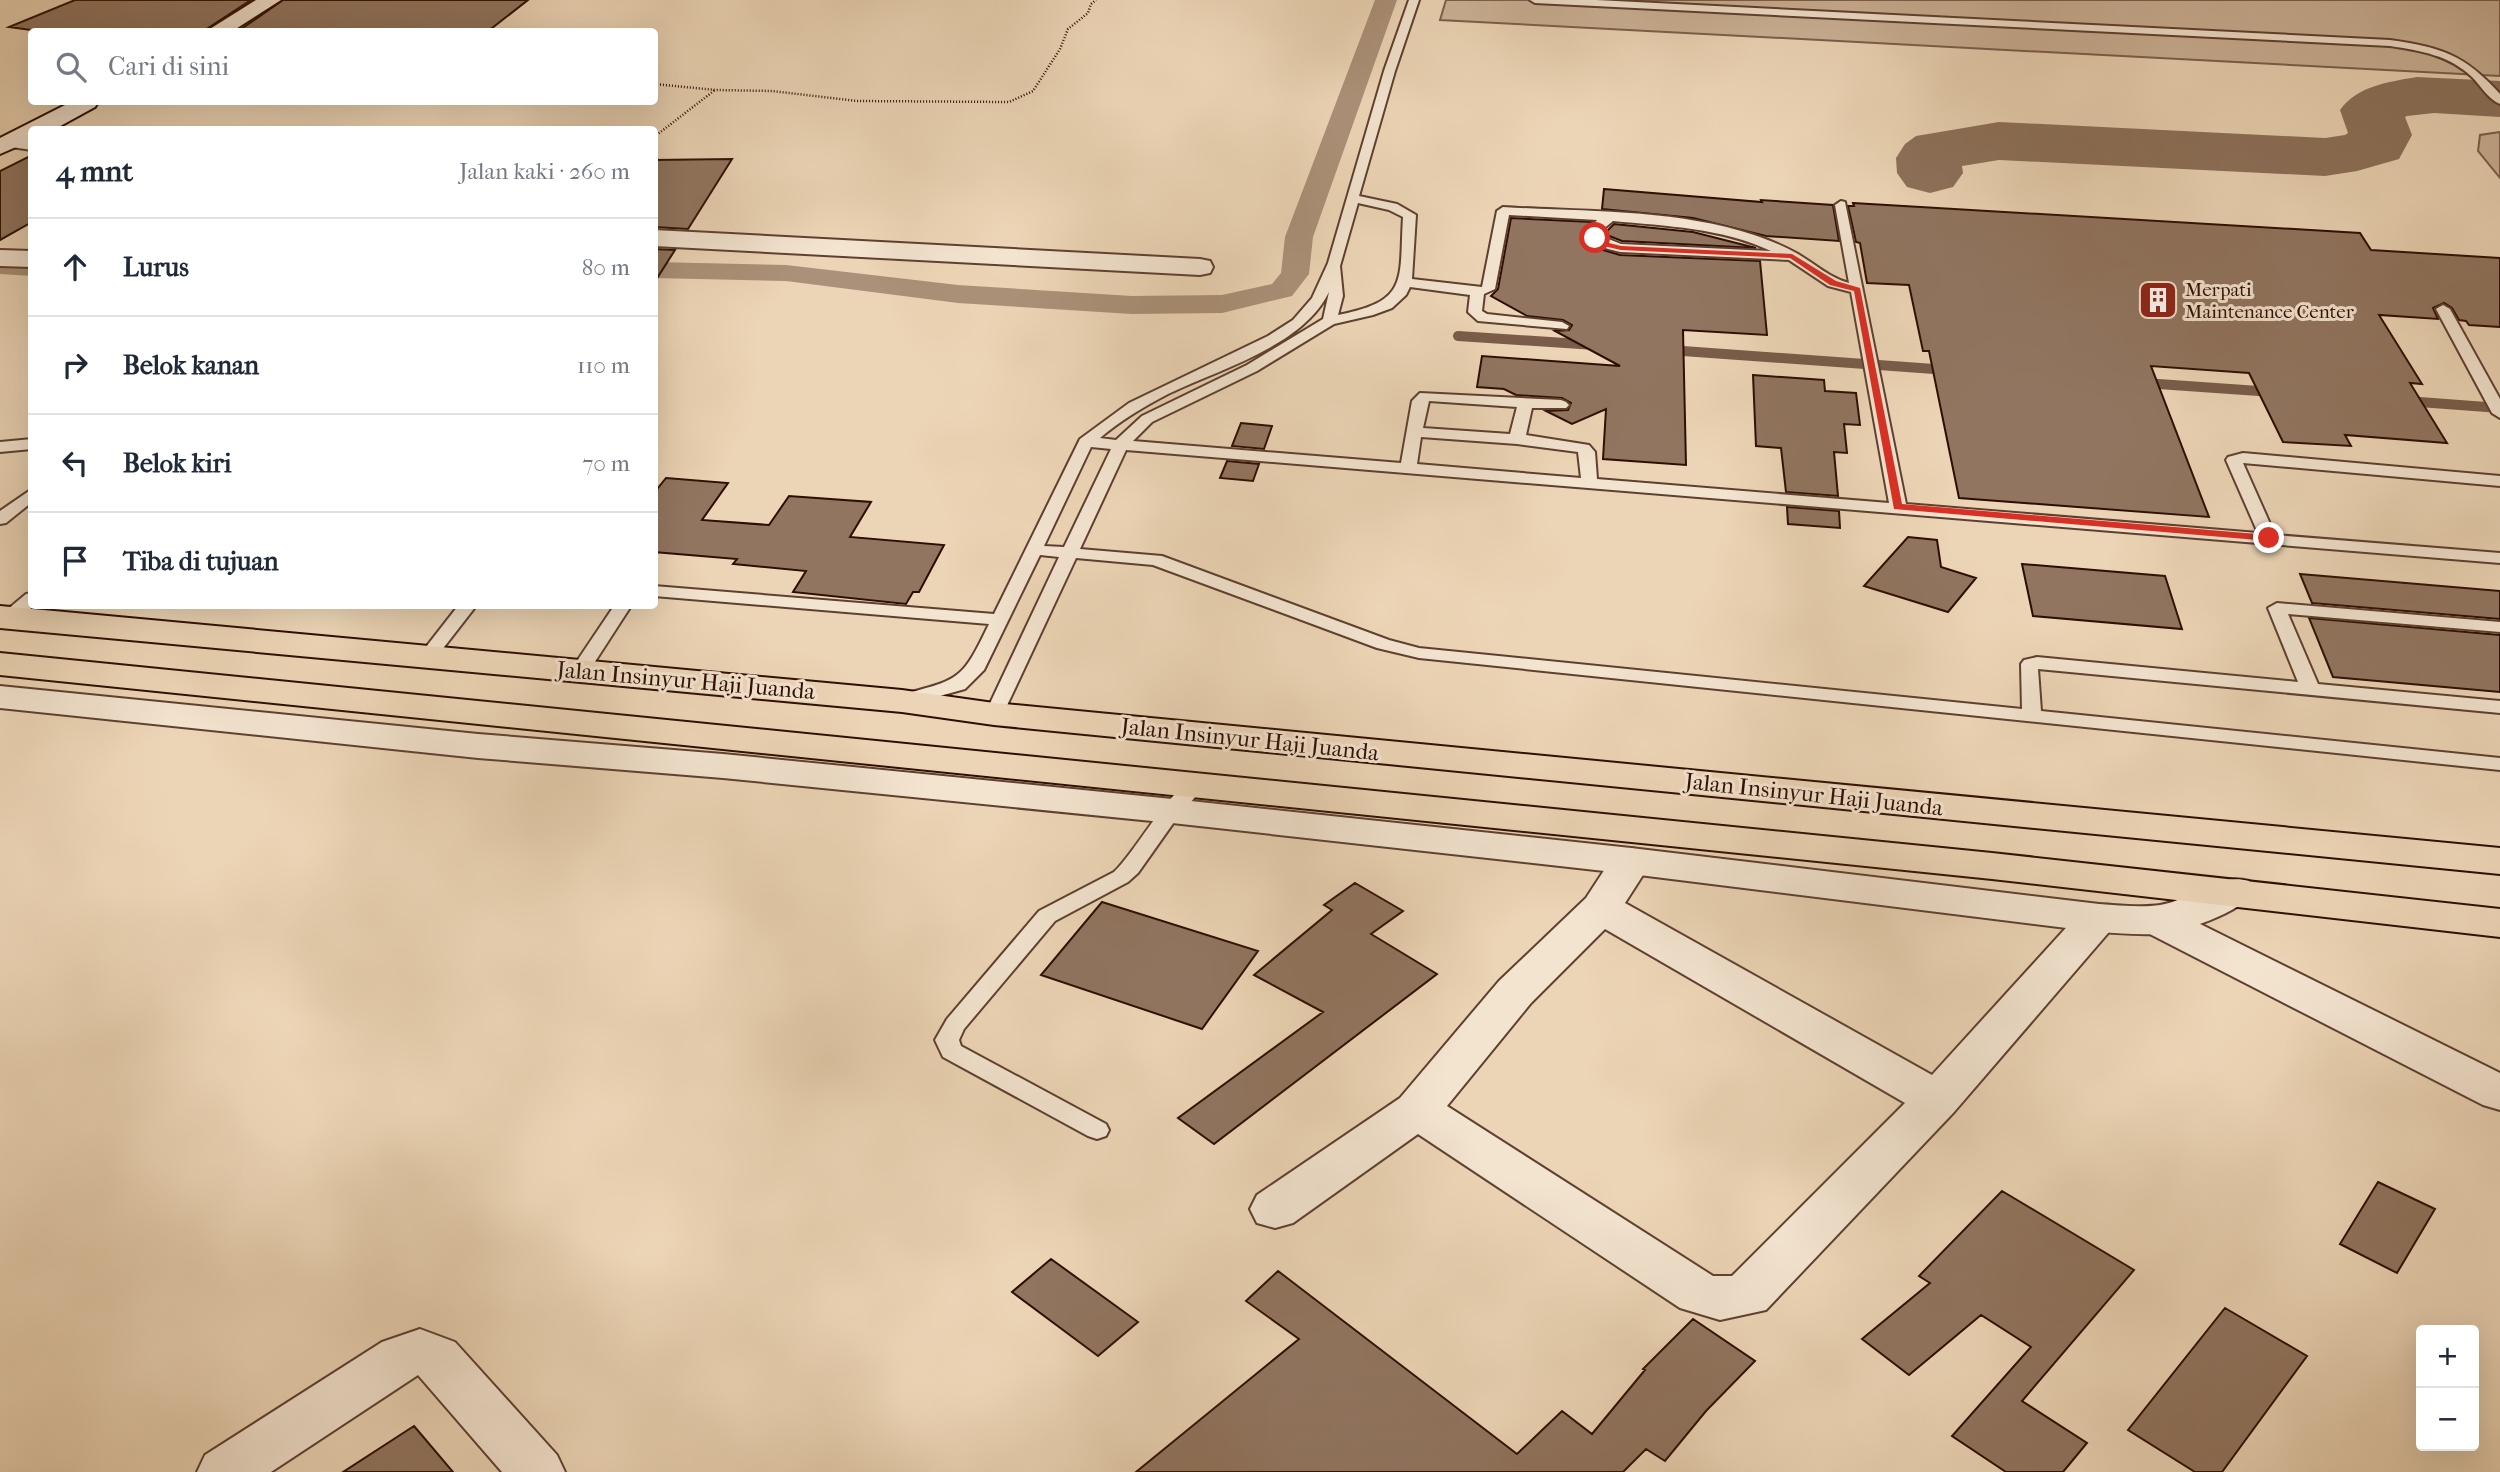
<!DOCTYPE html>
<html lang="id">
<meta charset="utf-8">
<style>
:root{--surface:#fff;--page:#f6f6f7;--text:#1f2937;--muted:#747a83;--line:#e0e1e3}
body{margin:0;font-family:"IM FELL French Canon",serif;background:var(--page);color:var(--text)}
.controls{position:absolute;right:21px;bottom:21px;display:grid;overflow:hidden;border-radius:7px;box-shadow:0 7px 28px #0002}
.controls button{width:63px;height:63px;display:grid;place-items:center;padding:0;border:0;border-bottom:2px solid var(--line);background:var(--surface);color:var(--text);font:35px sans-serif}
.stop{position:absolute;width:21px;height:21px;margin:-16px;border:5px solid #d93025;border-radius:50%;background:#fff}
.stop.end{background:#d93025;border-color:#fff;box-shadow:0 2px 7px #0008}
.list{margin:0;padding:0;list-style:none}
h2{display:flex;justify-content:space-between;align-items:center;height:91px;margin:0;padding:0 28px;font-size:30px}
h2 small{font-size:23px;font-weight:400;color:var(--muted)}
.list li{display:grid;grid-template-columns:46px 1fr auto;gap:21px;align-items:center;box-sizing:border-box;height:98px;padding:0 28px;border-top:2px solid var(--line)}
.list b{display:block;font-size:26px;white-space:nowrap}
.list em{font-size:23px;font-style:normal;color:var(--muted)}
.icon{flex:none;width:38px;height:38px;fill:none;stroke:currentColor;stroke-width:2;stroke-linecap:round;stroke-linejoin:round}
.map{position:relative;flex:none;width:2500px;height:1472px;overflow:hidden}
.search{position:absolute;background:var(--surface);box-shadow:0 7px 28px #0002;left:28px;top:28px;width:630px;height:77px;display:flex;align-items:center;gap:18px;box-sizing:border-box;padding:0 24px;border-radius:7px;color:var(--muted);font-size:26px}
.panel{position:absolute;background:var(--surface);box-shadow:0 7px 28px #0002;left:28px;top:126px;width:630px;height:483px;border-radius:7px}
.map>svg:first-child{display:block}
.green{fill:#ccb398;stroke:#7d604e;stroke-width:2}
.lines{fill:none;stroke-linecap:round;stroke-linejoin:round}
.stream{stroke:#795d4a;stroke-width:10}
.canal{fill:#ab9179;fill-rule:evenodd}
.taxiway{fill:#8d725c;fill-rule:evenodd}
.building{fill:#917560;stroke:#2e0e03;stroke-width:2}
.service-casing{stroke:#5e4030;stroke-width:4}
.minor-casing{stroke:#5e4030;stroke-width:4}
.tertiary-casing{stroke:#5e4030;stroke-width:4}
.secondary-casing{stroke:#2e0e03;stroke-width:4}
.trunk-casing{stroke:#2e0e03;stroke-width:4}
.path{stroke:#2e0e03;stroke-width:2.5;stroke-dasharray:1 2;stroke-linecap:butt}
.service{fill:#f3e4d0;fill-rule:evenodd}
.minor{fill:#f3e4d0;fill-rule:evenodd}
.tertiary{fill:#f3e4d0;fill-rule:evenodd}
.secondary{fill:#f3e4d0;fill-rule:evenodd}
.trunk{fill:#ecd5b6;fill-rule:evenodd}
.route{fill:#d93025}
.labels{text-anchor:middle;stroke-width:6;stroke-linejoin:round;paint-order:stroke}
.far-poi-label{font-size:19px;fill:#2e0e03;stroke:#f3e4d0;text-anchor:start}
.street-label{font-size:23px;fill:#2e0e03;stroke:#f3e4d0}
</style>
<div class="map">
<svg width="2500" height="1472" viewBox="0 0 2500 1472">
<rect width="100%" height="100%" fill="#ecd5b6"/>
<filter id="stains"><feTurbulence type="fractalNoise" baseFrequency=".00286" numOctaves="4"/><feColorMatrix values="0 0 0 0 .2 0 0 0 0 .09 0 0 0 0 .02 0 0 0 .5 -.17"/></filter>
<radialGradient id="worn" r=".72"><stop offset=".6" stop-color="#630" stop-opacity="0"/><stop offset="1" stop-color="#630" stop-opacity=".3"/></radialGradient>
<path class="green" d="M 1446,0 L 2500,0 L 2500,76 L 1440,20 Z
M 2500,132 L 2500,178 L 2478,151 L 2480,135 Z"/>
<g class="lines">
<path class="stream" d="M 1458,336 L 1595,345
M 1669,350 L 1948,370
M 2144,383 L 2273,392
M 2406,401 L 2500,408"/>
<path class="canal" d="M 1375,0 L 1397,0 L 1313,237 L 1309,274 L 1292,296 L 1222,313 L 1132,314 L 958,303 L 786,281 L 654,278 L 654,262 L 786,265 L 958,285 L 1132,296 L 1222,295 L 1272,284 L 1281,273 L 1285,237 Z
M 0,258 L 32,260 L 32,276 L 0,274 Z"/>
<path class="taxiway" d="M 2417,77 L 2500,81 L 2500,117 L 2434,113 L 2407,116 L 2405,117 L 2412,135 L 2399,159 L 2357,171 L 2325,176 L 1999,160 L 1962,166 L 1963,173 L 1953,187 L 1930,193 L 1907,187 L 1897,173 L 1896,158 L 1905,144 L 1916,136 L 1999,122 L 2325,138 L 2345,135 L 2348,133 L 2340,110 C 2357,86 2388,82 2417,77 Z"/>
</g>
<path class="building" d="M 75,0 L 251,0 L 202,32 L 46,32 L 9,27 Z
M 283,0 L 528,0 L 487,32 L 237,32 Z
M 32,155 L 32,222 L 0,240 L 0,171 Z
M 732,159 L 688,229 L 654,227 L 654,160 Z
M 1604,189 L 1762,202 L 1761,200 L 1833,205 L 1839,241 L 1766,236 L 1693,218 L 1602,209 Z
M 1853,203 L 2360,233 L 2371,250 L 2500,258 L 2500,327 L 2469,325 L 2466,321 L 2459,320 L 2452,308 L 2444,303 L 2433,308 L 2438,319 L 2379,315 L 2422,384 L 2410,383 L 2447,443 L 2345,435 L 2351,446 L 2283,442 L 2249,373 L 2151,366 L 2209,517 L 1959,498 L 1929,351 L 1923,351 L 1909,285 L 1867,283 L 1860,243 L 1856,242 L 1848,206 L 1854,206 Z
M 1511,218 L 1592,222 L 1585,231 L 1588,239 L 1600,249 L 1620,255 L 1760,261 L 1767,335 L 1683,330 L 1686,465 L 1603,459 L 1606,409 L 1572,424 L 1546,411 L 1568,410 L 1571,403 L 1562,398 L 1516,395 L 1504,389 L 1477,387 L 1482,356 L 1620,366 L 1555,331 L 1569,330 L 1572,325 L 1563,320 L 1527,316 L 1491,296 L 1498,289 Z
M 1614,224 L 1693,232 L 1756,248 L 1622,241 L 1604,234 Z
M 654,249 L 675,250 L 654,283 Z
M 1753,375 L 1824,380 L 1825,391 L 1856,393 L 1860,425 L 1844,424 L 1847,453 L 1834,452 L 1838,496 L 1786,492 L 1781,448 L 1756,446 Z
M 1241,423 L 1272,426 L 1264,449 L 1232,446 Z
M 1227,461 L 1259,464 L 1253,481 L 1220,478 Z
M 666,478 L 728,483 L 702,520 L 769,525 L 789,496 L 871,502 L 850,537 L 944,545 L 919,592 L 913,592 L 906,604 L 793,592 L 806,571 L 733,564 L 737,559 L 654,552 L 654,493 Z
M 1787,507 L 1839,511 L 1840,528 L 1788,524 Z
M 1908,537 L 1937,540 L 1941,567 L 1976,578 L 1948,612 L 1864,586 Z
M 2022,564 L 2165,576 L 2182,629 L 2033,616 Z
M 2300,574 L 2500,591 L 2500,619 L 2312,603 Z
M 2309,618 L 2500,635 L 2500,692 L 2333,677 Z
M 1355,883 L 1403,911 L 1371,934 L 1437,974 L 1214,1144 L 1178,1118 L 1323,1012 L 1254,975 L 1332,910 L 1324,905 Z
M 1102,902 L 1258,951 L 1202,1029 L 1041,975 Z
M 2378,1182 L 2435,1209 L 2397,1273 L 2340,1244 Z
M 2002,1191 L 2134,1270 L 2022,1401 L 2087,1443 L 2063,1472 L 2006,1472 L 1952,1436 L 2031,1347 L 1981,1315 L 1909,1375 L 1862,1339 L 1930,1283 L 1919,1276 Z
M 1051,1259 L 1138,1322 L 1098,1356 L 1012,1292 Z
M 1278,1271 L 1517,1454 L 1562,1411 L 1592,1434 L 1645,1370 L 1643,1369 L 1693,1319 L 1755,1361 L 1706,1411 L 1665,1461 L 1646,1449 L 1623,1472 L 1136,1472 L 1299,1339 L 1246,1301 Z
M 2225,1308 L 2307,1356 L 2222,1472 L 2195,1472 L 2128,1430 Z
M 414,1426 L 453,1472 L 343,1472 Z"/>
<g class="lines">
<g class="service-casing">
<path id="service" d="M 1409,0 L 1419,0 L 1395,71 L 1359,196 L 1397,204 L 1416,215 L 1412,279 L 1482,287 L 1497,211 L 1503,207 C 1585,212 1675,209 1754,235 C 1769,240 1784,246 1798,254 C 1815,264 1830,278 1849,283 L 1835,205 L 1841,201 L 1845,202 L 1906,504 L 2258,533 L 2226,460 L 2228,457 L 2243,453 L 2500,476 L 2500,486 L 2243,463 L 2275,535 L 2500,553 L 2500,563 L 1126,450 L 1080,549 L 1162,556 L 1389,640 L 1419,648 L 2022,709 L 2021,664 L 2024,660 L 2037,657 L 2298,682 L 2268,608 L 2277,603 L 2500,622 L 2500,632 L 2288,614 L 2318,684 L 2500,701 L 2500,713 L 2038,669 L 2041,711 L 2500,758 L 2500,770 L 1419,658 L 1377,648 L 1153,565 L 1076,558 L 1003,714 L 994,720 L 985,714 L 1059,557 L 1040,555 L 984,670 L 965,689 L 904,706 L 895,700 L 897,696 C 959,679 961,683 989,624 L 654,596 L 654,586 L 994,614 L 1080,439 L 1129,403 L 1268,336 L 1293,320 L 1312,298 L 1328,263 L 1384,71 ZM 1358,203 L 1389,210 L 1403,217 C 1399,280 1410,301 1338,315 L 1343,296 L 1340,266 ZM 1509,215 L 1597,220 L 1587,233 C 1593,247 1608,249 1621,252 L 1789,260 L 1828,286 L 1851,292 L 1889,503 L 1597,479 L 1595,452 L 1589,445 L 1526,435 L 1532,408 L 1566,408 L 1569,405 L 1566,402 L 1561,400 L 1420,393 L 1412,401 L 1401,463 L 1133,441 L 1152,422 L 1257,371 L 1334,324 L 1373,315 L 1392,308 L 1406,295 L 1410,287 L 1470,295 L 1468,312 L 1478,321 L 1567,329 L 1569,326 L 1562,322 L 1487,314 L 1482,311 L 1484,294 L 1495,289 ZM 1613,221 C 1666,226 1722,228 1771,251 L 1621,244 L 1601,236 L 1602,230 ZM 1329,292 L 1323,319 L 1247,365 L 1142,416 L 1116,440 L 1100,438 C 1120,421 1143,407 1168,394 C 1219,369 1302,347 1329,292 ZM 1429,401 L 1517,407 L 1510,434 L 1423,428 ZM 1421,437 L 1517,444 L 1578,452 L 1581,478 L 1417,464 ZM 1091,447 L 1111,449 L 1064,547 L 1044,546 Z
M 1530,0 L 1596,0 L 2390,40 C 2441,47 2465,55 2500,94 L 2500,104 C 2489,100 2481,86 2472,77 C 2449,55 2421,51 2390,46 L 1535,3 Z
M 8,139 L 32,142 L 32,150 L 4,146 L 4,140 Z
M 2443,305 L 2450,309 L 2500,399 L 2500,418 L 2492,413 L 2436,309 Z
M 32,439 L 32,449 L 0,452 L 0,442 Z
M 32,489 L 32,502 L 6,523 L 0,524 L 0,511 Z
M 32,593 L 32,606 L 34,606 L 14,622 L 2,622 L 2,614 L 26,594 Z
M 458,606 L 476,606 L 434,660 L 422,660 L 419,656 Z
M 614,606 L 631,606 L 587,674 L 573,674 L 571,670 Z
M 1196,779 L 1203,781 L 1206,785 L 1179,815 L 1138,873 L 1128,882 L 1055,921 L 964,1029 L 959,1040 L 961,1046 L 1106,1124 L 1109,1130 L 1106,1136 L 1097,1139 L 1088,1136 L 943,1057 L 935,1040 L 947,1019 L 1039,911 L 1114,872 C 1136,852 1171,785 1196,779 Z"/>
</g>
<g class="minor-casing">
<path id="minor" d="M 654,230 L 1200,259 L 1210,261 L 1213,267 L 1210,273 L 1200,275 L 654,246 Z
M 0,250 L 32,251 L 32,267 L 0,266 Z
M 1631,848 L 1646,852 L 1652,861 L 1625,903 L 1932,1075 L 2084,908 L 2099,904 L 2114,908 L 2121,918 L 1954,1112 L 1766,1310 L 1720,1320 L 1680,1308 L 1418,1134 L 1293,1223 L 1275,1228 L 1257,1223 L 1250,1209 L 1257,1195 L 1400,1098 L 1499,981 L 1586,898 L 1616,852 ZM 1605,929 L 1905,1103 L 1732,1276 L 1713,1276 L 1447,1106 L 1531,1003 Z
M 2157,906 L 2172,910 L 2500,1073 L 2500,1110 L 2483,1105 L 2142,930 L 2135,920 L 2142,910 Z
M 420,1329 L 455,1342 L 557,1455 L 565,1472 L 502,1472 L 418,1375 L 271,1472 L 197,1472 L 205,1455 L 382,1342 Z"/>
</g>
<g class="tertiary-casing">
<path id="tertiary" d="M 0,686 L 478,734 L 723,754 L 1172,799 L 1631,848 L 2099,904 C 2118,905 2141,908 2160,905 C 2192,900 2216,872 2249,881 L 2255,891 C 2241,913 2181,933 2155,934 C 2137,935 2117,933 2099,932 L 1631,874 L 1172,823 L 723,778 L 478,758 L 0,708 Z"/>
</g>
<g class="secondary-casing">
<path id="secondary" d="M 256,0 L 281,0 L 231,32 L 205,32 Z
M 71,102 L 98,102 L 95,107 L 53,130 L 32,130 L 32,140 L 0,154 L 0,138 Z"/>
</g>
<g class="trunk-casing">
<path id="trunk" d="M 0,606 L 902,690 L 994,703 L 2500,848 L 2500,874 L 994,725 L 902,712 L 0,628 Z
M 0,653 L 1992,853 L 2500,909 L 2500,937 L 1992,879 L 0,675 Z"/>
</g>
<path class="path" d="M 654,84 L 716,90 L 772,91 L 857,101 L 1009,102 L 1033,91 L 1060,49 L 1068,29 L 1088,13 L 1091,4 L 1096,0
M 654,137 L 715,90"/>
<use href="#service" class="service"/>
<use href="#minor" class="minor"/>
<use href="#tertiary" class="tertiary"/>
<use href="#secondary" class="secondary"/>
<use href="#trunk" class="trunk"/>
</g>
<path class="route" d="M 1595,236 L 1605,242 L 1621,246 L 1792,254 L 1836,281 L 1860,288 L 1902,504 L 2269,535 L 2274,538 L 2269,541 L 1894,509 L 1854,291 L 1830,285 L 1790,258 L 1621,250 L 1599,245 L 1591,238 Z"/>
<defs>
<g id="building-square" transform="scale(2.0125)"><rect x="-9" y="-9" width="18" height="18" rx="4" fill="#8f2418" stroke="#f3e4d0"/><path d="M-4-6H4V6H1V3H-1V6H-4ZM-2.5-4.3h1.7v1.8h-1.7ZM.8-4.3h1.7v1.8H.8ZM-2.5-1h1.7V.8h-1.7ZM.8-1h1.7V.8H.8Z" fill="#fff"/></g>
</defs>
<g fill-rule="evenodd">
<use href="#building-square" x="2158" y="300"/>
</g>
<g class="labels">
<g class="far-poi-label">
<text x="2185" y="296">Merpati<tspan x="2185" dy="22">Maintenance Center</tspan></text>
</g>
<g class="street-label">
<text transform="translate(686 680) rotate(5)" y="8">Jalan Insinyur Haji Juanda</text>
<text transform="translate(1250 739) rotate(6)" y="8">Jalan Insinyur Haji Juanda</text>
<text transform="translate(1814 794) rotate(6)" y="8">Jalan Insinyur Haji Juanda</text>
</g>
</g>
<rect width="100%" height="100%" filter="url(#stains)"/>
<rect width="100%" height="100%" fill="url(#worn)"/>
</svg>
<div class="controls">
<button>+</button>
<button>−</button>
</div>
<div class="stop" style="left:1595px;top:238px"></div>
<div class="stop end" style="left:2269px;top:538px"></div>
<div class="search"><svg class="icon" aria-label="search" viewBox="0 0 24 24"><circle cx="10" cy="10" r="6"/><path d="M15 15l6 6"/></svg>Cari di sini</div>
<section class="panel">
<h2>4 mnt<small>Jalan kaki · 260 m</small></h2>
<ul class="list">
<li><svg class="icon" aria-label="ahead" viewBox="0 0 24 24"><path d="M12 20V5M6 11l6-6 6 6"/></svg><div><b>Lurus</b></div><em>80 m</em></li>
<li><svg class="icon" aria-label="right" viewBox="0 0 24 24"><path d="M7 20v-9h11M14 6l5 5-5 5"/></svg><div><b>Belok kanan</b></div><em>110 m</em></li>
<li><svg class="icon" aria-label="left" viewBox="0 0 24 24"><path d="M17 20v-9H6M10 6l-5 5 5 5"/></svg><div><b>Belok kiri</b></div><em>70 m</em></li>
<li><svg class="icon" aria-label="arrive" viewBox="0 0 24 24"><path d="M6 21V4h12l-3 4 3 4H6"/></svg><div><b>Tiba di tujuan</b></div></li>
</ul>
</section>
</div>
